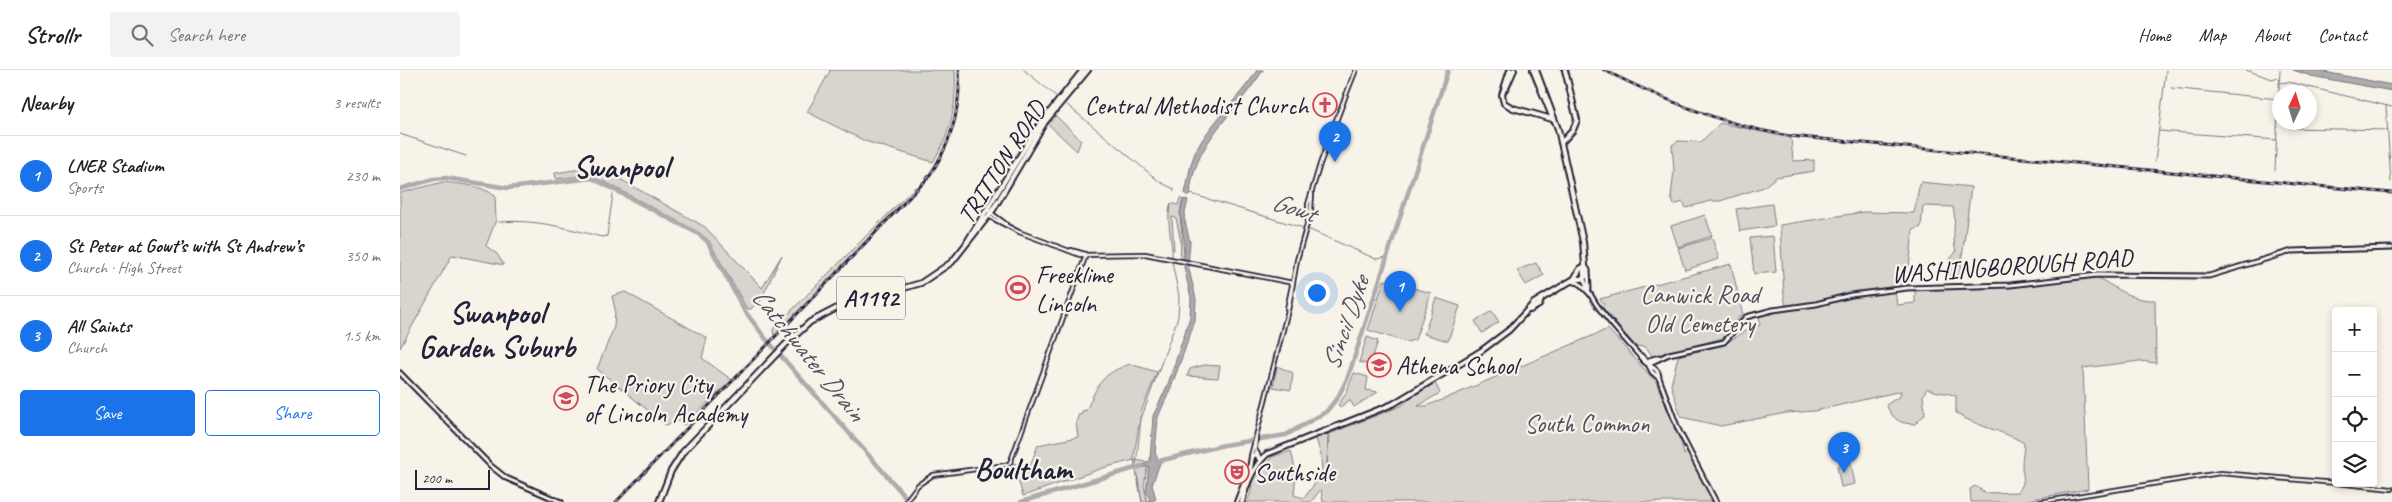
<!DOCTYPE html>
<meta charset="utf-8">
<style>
:root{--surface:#fff;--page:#f2f2f2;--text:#222;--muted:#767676;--line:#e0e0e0;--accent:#1a73e8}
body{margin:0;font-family:Caveat,sans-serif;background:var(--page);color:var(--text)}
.controls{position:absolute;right:15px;bottom:15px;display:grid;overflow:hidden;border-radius:5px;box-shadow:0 2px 8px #0003}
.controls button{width:45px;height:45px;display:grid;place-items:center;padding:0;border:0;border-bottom:1px solid var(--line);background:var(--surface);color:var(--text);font:25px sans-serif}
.compass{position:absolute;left:1872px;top:15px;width:45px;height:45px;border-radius:50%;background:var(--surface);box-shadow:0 2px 8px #0003;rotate:4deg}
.scale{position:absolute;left:15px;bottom:12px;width:75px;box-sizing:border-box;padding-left:5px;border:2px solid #22223b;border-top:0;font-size:14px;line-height:18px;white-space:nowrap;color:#22223b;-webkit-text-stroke:4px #f7f3e8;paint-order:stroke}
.you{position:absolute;left:916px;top:222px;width:18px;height:18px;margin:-12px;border:4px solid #fff;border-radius:50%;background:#1a73e8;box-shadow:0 0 0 8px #1a73e833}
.badge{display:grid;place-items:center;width:32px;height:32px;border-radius:50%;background:var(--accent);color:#fff;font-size:16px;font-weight:700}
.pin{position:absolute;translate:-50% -41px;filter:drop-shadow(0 1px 2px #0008)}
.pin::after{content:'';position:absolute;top:26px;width:18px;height:15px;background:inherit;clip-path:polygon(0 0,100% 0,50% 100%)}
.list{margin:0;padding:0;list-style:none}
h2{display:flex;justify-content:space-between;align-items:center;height:65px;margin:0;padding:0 20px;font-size:21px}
h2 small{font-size:16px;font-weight:400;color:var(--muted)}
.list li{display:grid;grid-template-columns:32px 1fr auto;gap:15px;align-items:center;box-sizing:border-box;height:80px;padding:0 20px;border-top:1px solid var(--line)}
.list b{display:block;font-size:19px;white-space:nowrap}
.list p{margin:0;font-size:16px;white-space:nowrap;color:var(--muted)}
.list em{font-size:16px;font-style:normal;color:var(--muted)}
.actions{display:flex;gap:10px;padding:15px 20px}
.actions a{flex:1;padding:11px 0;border:1px solid var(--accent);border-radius:5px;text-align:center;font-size:18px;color:var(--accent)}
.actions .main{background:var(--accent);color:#fff}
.icon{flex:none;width:28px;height:28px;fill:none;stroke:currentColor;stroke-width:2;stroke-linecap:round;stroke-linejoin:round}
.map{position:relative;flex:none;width:1992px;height:432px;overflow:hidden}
header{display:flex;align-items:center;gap:30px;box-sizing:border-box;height:70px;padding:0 25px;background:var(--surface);border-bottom:1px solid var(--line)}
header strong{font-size:24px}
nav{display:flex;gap:28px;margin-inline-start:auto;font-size:18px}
.search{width:350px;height:45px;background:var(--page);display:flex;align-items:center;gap:12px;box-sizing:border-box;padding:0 18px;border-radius:5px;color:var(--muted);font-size:19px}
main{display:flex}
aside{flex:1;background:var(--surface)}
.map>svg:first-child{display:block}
.green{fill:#d8d5cf;stroke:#7d7c85}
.water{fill:#aeabad;stroke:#76747f}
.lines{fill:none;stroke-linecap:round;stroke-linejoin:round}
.stream{stroke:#76747f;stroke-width:1}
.river{stroke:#aeabad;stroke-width:4.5}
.tertiary-casing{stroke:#22223b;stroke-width:6}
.secondary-casing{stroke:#22223b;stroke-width:7}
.primary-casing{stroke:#22223b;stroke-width:8}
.tertiary{stroke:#f7f3e8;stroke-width:2.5}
.secondary{stroke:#f7f3e8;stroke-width:3}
.primary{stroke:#f7f3e8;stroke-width:4}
.rail-casing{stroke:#22223b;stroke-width:3}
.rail{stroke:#f7f3e8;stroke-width:1;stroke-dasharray:4;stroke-linecap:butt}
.labels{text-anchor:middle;stroke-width:4.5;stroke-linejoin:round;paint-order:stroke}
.shield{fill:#f7f3e8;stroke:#62616f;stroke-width:1}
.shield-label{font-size:24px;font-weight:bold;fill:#22223b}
.poi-label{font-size:25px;fill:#22223b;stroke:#f7f3e8;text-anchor:start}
.street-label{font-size:25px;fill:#22223b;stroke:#f7f3e8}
.park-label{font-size:25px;fill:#504f60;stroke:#f7f3e8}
.water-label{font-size:26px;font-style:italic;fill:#535263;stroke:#f7f3e8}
.district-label{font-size:30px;font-weight:bold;fill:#22223b;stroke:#f7f3e8}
</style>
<header>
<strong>Strollr</strong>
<div class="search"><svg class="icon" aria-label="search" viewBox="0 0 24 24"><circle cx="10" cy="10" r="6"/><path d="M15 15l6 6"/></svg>Search here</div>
<nav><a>Home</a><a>Map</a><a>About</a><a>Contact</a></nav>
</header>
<main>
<aside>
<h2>Nearby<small>3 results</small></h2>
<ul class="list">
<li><span class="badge">1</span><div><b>LNER Stadium</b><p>Sports</p></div><em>230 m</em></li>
<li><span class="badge">2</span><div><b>St Peter at Gowt’s with St Andrew’s</b><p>Church · High Street</p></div><em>350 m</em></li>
<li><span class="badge">3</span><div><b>All Saints</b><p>Church</p></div><em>1.5 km</em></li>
</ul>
<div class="actions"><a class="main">Save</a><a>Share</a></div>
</aside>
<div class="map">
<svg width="1992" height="432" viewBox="0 0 1992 432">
<rect width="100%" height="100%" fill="#f7f3e8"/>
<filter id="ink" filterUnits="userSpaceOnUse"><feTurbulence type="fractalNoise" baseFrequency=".02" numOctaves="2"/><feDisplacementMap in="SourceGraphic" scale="10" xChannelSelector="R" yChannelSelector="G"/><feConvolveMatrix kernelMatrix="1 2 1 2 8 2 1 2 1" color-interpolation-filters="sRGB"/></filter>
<g filter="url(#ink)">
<path class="green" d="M 429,0 L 555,0 C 557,33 551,64 533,92 L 465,71 L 407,42 L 430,1 Z
M 655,45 L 681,70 L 677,81 L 648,54 Z
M 1320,53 L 1391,68 L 1393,91 L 1414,90 L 1414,101 L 1376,107 L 1364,117 L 1320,131 L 1310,131 L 1286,138 L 1283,132 L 1274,135 L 1271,127 L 1274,101 L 1272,75 L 1278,71 L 1301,72 Z
M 181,99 L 194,100 L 218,108 L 305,157 L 362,218 L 382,185 L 360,232 L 358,231 L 351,239 L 347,239 L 309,171 L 298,162 L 207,113 L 192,107 L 182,106 L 156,109 L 155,103 Z
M 43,112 C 60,114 82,115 95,126 L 96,150 L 86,176 L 97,184 L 104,195 L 52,185 L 0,278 L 0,123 Z
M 1520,112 L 1571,117 L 1560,204 L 1554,208 L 1548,203 L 1550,189 L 1556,182 C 1551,165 1557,153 1553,137 L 1523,136 L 1521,157 L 1513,160 L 1507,218 L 1450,224 L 1414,233 L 1386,237 L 1384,226 L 1380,155 L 1464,142 L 1514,143 Z
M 515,117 L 517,117 L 374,267 L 373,259 Z
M 780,128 L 783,130 C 776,144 785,173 784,190 L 780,186 L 781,172 L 776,148 L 772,147 L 774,180 L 772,180 C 771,166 766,146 771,133 L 778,135 Z
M 1372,134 L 1375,156 L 1340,161 L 1336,139 Z
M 1305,145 L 1312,166 L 1278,177 L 1271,156 Z
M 1373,166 L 1376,202 L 1354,204 L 1350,168 Z
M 1312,168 L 1319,189 L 1285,200 L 1278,178 Z
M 1136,193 L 1144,205 L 1126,215 L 1117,200 Z
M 1331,194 L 1343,245 C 1332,250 1333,261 1323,268 L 1253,287 L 1246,277 L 1235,276 L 1202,237 L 1204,234 L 1200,229 Z
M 1697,207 C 1716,218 1732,231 1755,230 L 1756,293 L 1740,291 L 1683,298 L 1688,419 L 1616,432 L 1571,432 L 1570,419 L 1575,416 L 1586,423 L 1618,422 C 1627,411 1622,406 1622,395 C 1622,388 1624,380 1624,373 C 1603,360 1576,357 1556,343 L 1556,326 C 1547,322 1535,323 1527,318 L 1523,326 L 1525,344 L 1515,354 C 1499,354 1493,349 1486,335 L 1500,326 L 1501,321 L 1415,341 L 1386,343 L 1321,356 L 1281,347 L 1271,315 L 1278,286 L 1324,275 L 1343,262 L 1360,255 L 1359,246 L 1455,226 L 1495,221 L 1497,235 L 1515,233 L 1515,219 L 1627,215 Z
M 984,210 L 1031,223 L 1015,270 L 1006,272 L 968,260 Z
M 225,222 L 307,268 L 302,288 L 332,310 L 284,355 L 277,351 L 266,355 L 197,299 L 214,257 L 215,239 L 212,226 Z
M 1036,228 L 1060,236 L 1048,271 L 1024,264 Z
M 1092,241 L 1099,252 L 1082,263 L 1075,251 Z
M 1208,259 L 1256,312 L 1282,375 L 1284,385 L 1288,381 L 1315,432 L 923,432 L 921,419 L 911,432 L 845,432 C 855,424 848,412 856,403 C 863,395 868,401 871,387 L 891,381 L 896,403 L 894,425 L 904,428 L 922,404 L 921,386 L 916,368 L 928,364 L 927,395 L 929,364 L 1001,336 L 1012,327 L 1035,313 L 1040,323 L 1018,336 L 1026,336 L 1042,330 Z
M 967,267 L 978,271 L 970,295 L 959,292 Z
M 730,294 L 757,302 L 741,342 L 734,386 L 734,390 L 748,392 L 744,416 L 747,430 L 753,432 L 742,432 L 734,390 L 703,398 L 623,426 L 615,400 L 611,396 L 613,393 L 630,396 L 638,375 L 678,367 L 676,352 L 679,344 L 681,345 L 683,340 L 686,341 C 698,314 701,304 730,294 Z
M 804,295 L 820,296 L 818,308 L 787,306 L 790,299 Z
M 877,296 L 893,303 L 891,320 L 873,317 Z
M 954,303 L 968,307 L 966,320 L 978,322 L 954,337 L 950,330 L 940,337 L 938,335 L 945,325 Z
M 1450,389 L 1455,414 L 1441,417 L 1437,396 L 1444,394 L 1444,390 Z"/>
<path class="water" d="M 857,0 L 863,0 C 840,38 802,65 792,110 C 791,116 790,120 791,125 L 787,126 L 785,123 C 788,112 789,99 793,88 C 803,59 840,28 857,0 Z
M 1893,0 L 1914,0 L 1992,15 L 1992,21 L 1911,6 Z
M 784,129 L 788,130 L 784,147 L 790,172 L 788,195 L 796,229 L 795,251 L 772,315 L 758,347 L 755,383 L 760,393 L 752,415 L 756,429 L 751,432 L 746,421 L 749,396 L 738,399 L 738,397 L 750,391 L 753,346 L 768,314 L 790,247 L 791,228 L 784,197 L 785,175 L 780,143 Z"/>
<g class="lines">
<path class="stream" d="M 624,0 L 657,27
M 1846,0 L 1872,9 L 1878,7
M 1879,13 L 1888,12 L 1992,37
M 1771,18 L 1878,29
M 666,34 L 760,112 L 774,119 L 774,121
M 1986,36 L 1991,112
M 1890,58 L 1988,60
M 1759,61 L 1877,70
M 0,64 L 66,86
M 1755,91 L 1766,0
M 1875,100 L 1880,0
M 791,124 L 910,160 L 976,189 L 987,187
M 770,142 L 771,134
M 99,152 C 136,149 166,158 202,167 L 207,166 L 213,124
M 772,181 L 772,187
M 736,394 L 741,349 L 778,247 L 779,226 L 772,192
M 737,404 L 742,432"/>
<path class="river" d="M 0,119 L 34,109 L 46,108 L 108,118 L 192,108 L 297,163 L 307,171 L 344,240 L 366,269 L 510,432
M 755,392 L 824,375 L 886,365 L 926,342 L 938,327 L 948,307 L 1048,0
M 621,432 L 742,396"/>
<g class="tertiary-casing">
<path id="tertiary" d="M 926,75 L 956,0
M 587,140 L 606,154
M 589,142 L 597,132
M 908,145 L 908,134 L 920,94 L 952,9
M 588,146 L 619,162 L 680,185 L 745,184 L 893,213
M 671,180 L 685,184
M 887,239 L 892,215
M 856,367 L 855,378 L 857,384
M 851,386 L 889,236 L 897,190 L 911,140 L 912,124
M 1936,413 L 1992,419
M 505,432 L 518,415 L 533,405 L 606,395 L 610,393 L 686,185
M 1640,432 L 1820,403 L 1936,413"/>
</g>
<g class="secondary-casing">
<path id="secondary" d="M 1184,196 C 1176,223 1227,269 1242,289 C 1247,297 1259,296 1259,308
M 1185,196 L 1188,200 L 1189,219
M 1171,211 L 1179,213 L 1190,224
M 1240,285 L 1246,290 L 1252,302 L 1259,308 L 1278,359 L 1316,432
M 1248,293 L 1249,290 L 1259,287
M 1248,294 L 1269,284 L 1324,272 L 1346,247 L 1373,240 L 1416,234 L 1451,225 L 1507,218 L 1610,215 L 1697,205 L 1809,206 L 1892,181 L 1992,178
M 0,303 L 91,396 L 106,408 L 161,432"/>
</g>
<g class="primary-casing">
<path id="primary" d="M 1110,0 L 1102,25 L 1104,33 L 1113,38 L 1152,49
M 1133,0 L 1153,49
M 1136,0 L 1158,59 L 1183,172 L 1186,206 L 1181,209 L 1174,209
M 1106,18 L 1114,0
M 1161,73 L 1173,60 L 1177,50 L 1165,0
M 567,172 L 637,58 L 683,0
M 1130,240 L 1139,235 L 1141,230
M 259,432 L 271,401 L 283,382 L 385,275 L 410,252 L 439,237 L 521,213 L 552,192 L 593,140 L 645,52 L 688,0
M 837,432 L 850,399 L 852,386 L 857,384 L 860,390
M 842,432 C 846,414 854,396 867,384 L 993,334 L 1081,281 L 1109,260 L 1134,233 L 1174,209 L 1180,199 L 1185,196"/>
</g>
<use href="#tertiary" class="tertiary"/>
<use href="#secondary" class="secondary"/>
<use href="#primary" class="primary"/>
<g class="rail-casing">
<path id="rail" d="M 1204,0 C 1264,30 1323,55 1390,66 L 1992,123
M 216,432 L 527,109 C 550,77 561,39 559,0"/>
</g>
<use href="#rail" class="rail"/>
</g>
</g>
<defs>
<g id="church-ring" transform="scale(1.25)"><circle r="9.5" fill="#f7f3e8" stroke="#d1495b" stroke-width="1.5"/><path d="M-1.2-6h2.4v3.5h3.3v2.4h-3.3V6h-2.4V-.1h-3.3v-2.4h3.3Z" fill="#d1495b"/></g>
<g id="stadium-ring" transform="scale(1.25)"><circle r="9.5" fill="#f7f3e8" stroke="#d1495b" stroke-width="1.5"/><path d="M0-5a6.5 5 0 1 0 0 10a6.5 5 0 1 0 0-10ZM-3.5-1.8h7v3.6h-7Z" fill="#d1495b"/></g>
<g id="school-ring" transform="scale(1.25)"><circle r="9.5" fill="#f7f3e8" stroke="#d1495b" stroke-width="1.5"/><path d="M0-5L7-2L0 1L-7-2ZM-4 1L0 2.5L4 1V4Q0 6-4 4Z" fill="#d1495b"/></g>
<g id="theatre-ring" transform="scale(1.25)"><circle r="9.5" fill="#f7f3e8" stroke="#d1495b" stroke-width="1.5"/><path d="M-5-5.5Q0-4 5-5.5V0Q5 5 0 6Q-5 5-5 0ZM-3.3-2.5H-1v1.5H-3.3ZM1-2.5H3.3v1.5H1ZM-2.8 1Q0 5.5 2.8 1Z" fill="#d1495b"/></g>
</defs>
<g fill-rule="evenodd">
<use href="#church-ring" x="925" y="35"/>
<use href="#stadium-ring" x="618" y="218"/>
<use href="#school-ring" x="979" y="295"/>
<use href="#school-ring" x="166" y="328"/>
<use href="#theatre-ring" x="837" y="402"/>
</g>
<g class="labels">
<rect class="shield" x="437" y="206.5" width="68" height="43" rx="4"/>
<g class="shield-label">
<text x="471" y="236">A1192</text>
</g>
<g class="poi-label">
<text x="908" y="44" text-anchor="end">Central Methodist Church</text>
<text x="636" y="213">Freeklime<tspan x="636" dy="29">Lincoln</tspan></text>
<text x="996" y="304">Athena School</text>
<text x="184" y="323">The Priory City<tspan x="184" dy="29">of Lincoln Academy</tspan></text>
<text x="854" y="411">Southside</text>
</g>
<g class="street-label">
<text transform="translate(601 92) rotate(-57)" y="9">TRITTON ROAD</text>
<text transform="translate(1612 195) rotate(-4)" y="9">WASHINGBOROUGH ROAD</text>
</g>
<g class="park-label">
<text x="1300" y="233">Canwick Road<tspan x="1300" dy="29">Old Cemetery</tspan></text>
<text x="1187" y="362">South Common</text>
</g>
<g class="water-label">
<text transform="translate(894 137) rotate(18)" y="9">Gowt</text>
<text transform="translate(945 253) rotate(-71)" y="9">Sincil Dyke</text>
<text transform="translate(409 284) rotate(51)" y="9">Catchwater Drain</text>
</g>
<g class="district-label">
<text x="221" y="107">Swanpool</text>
<text x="97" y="253">Swanpool<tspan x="97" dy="34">Garden Suburb</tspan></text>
<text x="623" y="409">Boultham</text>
</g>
</g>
</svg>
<div class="controls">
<button>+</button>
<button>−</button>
<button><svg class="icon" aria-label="locate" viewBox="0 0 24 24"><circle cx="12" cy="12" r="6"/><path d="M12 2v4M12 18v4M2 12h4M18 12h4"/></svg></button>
<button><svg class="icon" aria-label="layers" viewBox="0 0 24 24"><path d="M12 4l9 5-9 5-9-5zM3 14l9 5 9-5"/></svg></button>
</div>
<svg class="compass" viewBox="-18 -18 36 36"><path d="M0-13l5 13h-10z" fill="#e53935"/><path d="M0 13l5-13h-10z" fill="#767676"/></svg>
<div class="scale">200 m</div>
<div class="you"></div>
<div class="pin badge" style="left:1000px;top:242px">1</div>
<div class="pin badge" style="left:935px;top:92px">2</div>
<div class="pin badge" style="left:1444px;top:403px">3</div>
</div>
</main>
